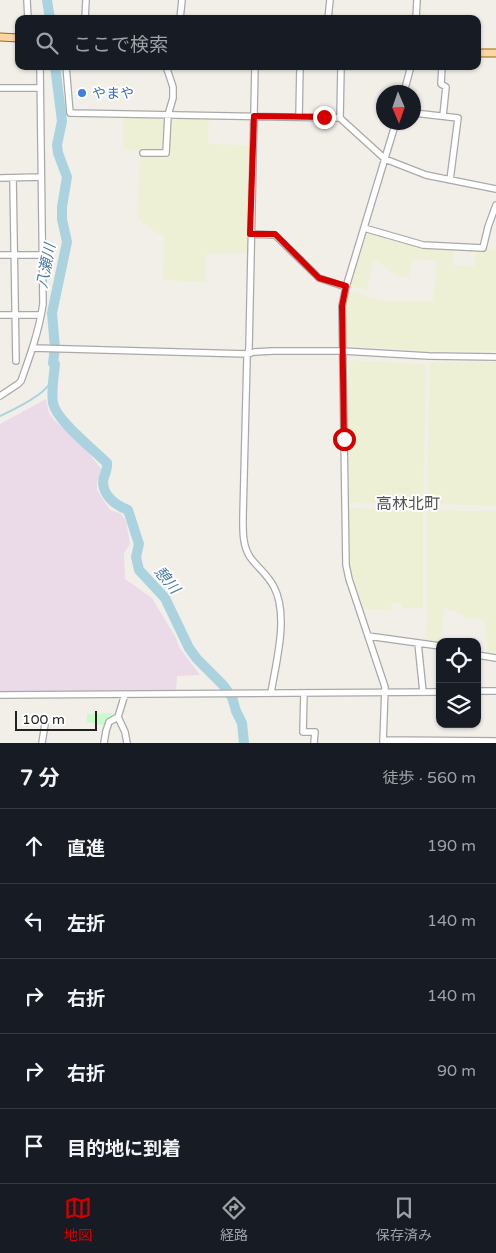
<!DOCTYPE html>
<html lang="ja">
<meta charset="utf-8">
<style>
:root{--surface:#171b24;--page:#20242c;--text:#f1f3f6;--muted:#9ea1a6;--line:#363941;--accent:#d40000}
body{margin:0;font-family:"Varela Round","Noto Sans JP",sans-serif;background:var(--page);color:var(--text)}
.controls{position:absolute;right:15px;bottom:15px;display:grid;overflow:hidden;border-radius:10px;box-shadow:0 1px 4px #0004}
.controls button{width:45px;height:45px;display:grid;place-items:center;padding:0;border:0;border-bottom:1px solid var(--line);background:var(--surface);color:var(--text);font:25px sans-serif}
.compass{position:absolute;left:376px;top:85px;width:45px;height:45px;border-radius:50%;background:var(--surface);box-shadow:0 1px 4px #0004;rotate:178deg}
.scale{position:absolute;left:15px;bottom:12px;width:82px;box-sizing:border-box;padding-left:5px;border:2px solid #222;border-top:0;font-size:14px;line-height:18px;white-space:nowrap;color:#222;-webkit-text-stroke:4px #fff;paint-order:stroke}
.stop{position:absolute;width:15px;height:15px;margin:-11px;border:4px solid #d40000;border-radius:50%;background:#fff}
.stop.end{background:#d40000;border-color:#fff;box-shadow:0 1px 5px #0008}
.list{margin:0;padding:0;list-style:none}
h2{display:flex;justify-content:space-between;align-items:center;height:65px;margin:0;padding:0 20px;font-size:21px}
h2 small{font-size:16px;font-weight:400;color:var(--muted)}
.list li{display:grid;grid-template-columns:32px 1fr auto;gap:15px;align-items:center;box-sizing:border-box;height:75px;padding:0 20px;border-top:1px solid var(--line)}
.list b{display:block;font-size:19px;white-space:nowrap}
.list em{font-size:16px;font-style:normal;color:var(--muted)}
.icon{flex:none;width:28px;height:28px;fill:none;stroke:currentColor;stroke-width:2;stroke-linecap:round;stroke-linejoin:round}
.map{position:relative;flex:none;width:496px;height:743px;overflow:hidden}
.search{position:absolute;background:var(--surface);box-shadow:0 1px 4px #0004;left:15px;right:15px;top:15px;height:55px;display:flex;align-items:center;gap:12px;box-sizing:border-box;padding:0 18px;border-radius:10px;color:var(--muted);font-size:19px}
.sheet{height:440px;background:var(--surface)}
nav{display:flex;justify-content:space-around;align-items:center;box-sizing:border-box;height:70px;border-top:1px solid var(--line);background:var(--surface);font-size:14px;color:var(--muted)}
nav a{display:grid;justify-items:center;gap:2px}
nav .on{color:var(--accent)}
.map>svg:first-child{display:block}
.industrial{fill:#ebdbe8}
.farmland{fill:#eef0d5}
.park{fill:#c8facc}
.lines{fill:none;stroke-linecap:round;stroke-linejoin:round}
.stream{stroke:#aad3df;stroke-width:2}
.river{stroke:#aad3df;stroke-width:10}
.minor-casing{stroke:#a9a9a9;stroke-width:8}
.major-casing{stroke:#a06b00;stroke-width:9}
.minor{stroke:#fff;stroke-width:5.5}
.major{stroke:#fcd6a4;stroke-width:7}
.route{stroke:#d40000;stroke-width:6}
.shop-dot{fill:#3f7fe0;stroke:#fff;stroke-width:2}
.labels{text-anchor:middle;stroke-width:4;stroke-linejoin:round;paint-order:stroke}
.shop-label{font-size:14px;fill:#366cbe;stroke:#fff;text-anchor:start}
.water-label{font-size:15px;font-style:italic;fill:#4a7aab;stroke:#fff}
.quarter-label{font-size:16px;fill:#555;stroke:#fff}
</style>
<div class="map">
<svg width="496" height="743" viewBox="0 0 496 743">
<rect width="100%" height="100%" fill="#f2efe9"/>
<path class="industrial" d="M 46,399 L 49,413 L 54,420 L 84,447 L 102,470 L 97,482 L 97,490 L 110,510 L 120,513 L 126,521 L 130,544 L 124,553 L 125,579 L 152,598 L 176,638 L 179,647 L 200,675 L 177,676 L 176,691 L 0,693 L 0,424 Z"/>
<path class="farmland" d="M 123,116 L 209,117 L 208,144 L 249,145 L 247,254 L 206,254 L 206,282 L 163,280 L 164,234 L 158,234 L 137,218 L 140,151 L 123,149 Z
M 366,231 L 453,249 L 453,265 L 474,267 L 476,250 L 484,251 L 485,247 L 496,250 L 496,351 L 428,351 L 347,346 L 344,316 L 347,290 L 385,301 L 433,301 L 437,261 L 412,259 L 409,278 L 397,276 L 374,259 L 367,290 L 347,286 Z
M 347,360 L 426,364 L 423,505 L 349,503 Z
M 430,362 L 496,362 L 496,506 L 427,504 Z
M 349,508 L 423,510 L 423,608 L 402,608 L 401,603 L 392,603 L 391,610 L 362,609 L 349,569 Z
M 427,510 L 496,511 L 496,655 L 488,655 L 484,619 L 467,618 L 462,614 L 444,608 L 441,642 L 440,643 L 425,643 L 427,615 Z"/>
<path class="park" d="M 119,713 L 108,726 L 87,722 L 87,714 Z"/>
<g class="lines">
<path class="stream" d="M 0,416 C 13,410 48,394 52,379 C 53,374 52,368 53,363"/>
<path class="river" d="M 47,0 L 50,19
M 55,66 L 62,121 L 57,145 L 58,153 L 67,177 L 62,207 L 62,219 L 67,242 L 52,313 L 55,348 L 53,363 L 55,364 C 54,376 51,390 53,403 C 56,420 93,449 107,463 C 108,472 103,475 103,483 C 104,497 117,506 128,510 L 139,544 L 136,557 L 139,570 L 165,598 L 189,648 L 197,659 L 223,685 L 232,697 L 236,711 L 242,723 L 244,743"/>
<g class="minor-casing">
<path id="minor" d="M 27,0 L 28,19
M 85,19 L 86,0
M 180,19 L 182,0
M 328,19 L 330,0
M 416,19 L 417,0
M 66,66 L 70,113 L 340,118 L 385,159 L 426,175 L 496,189
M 255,66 L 249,348 L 247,358 L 243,516 C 243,529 242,545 250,557 C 257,567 268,575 274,587 C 289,616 276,662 271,693
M 442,66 L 441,84 L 446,87 L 443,116
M 0,88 L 40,88
M 404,92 L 411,66
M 414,113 L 458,118 L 450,180
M 299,117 L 300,66
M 340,118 L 341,66
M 143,153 L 166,153 L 168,115 L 173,98 L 173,87 L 166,66
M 0,178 L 41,177
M 13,178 L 16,361
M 364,228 L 423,245 L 483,248 L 488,227 L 496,205
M 251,234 L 275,235 L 319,278 L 346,287
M 0,255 L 42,255
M 0,315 L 41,315
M 33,348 L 248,354 L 254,352 L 273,351 L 343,351 L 429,356 L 496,357
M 0,396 L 18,384 L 21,381 C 30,356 39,331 43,304 L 40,66
M 368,636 L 440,646
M 418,643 L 423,692
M 477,655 L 496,658
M 477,691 L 496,691
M 304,693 L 303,732 L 315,732 L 314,743
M 0,695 L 440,692
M 118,717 L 125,732 L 127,743
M 383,740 L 496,741
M 42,743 L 45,724
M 104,743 L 106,731 L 109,722 L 118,717 L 125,694
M 383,743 L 385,687 L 349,579 L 346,565 L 342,306 L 346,287 L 396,122"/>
</g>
<g class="major-casing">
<path id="major" d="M 0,37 L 19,38
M 477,53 L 496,53"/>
</g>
<use href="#minor" class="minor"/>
<use href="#major" class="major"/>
</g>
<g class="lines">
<path class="route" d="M 324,117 L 254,116 L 250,234 L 275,234 L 319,278 L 346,286 L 342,306 L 344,439"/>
</g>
<circle class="shop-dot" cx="82" cy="93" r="5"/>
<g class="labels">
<g class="shop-label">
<text x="92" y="98">やまや</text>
</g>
<g class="water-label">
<text transform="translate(46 266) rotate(-79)" y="5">八瀬川</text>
<text transform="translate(167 580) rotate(50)" y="5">憩川</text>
</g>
<g class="quarter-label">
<text x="408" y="509">高林北町</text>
</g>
</g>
</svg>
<div class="controls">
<button><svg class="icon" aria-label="locate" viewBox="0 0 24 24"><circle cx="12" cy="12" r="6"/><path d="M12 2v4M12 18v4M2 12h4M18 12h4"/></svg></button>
<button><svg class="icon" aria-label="layers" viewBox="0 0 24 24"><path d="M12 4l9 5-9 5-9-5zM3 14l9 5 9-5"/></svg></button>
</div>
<svg class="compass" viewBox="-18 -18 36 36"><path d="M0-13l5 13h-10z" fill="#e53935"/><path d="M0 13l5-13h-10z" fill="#9ea1a6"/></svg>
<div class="scale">100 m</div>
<div class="stop" style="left:344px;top:439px"></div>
<div class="stop end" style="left:324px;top:117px"></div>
<div class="search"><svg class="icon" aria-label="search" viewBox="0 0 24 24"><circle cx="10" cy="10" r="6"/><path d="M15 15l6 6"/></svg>ここで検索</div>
</div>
<section class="sheet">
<h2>7 分<small>徒歩 · 560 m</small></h2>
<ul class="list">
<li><svg class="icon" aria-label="ahead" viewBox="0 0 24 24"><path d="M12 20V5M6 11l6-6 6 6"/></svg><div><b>直進</b></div><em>190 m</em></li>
<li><svg class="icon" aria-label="left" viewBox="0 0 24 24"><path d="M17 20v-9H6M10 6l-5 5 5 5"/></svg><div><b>左折</b></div><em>140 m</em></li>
<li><svg class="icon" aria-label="right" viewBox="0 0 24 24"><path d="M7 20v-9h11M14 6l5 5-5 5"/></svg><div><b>右折</b></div><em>140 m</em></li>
<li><svg class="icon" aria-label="right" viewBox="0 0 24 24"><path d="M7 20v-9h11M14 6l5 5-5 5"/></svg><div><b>右折</b></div><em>90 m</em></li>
<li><svg class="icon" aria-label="arrive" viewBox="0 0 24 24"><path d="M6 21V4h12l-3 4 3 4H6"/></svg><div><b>目的地に到着</b></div></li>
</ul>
</section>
<nav>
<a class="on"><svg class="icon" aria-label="map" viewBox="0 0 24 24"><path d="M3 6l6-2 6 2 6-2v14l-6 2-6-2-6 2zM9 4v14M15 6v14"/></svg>地図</a>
<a><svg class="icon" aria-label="directions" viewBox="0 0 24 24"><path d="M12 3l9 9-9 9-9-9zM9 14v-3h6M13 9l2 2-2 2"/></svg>経路</a>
<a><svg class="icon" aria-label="saved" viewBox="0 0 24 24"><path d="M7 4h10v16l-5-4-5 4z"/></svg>保存済み</a>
</nav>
